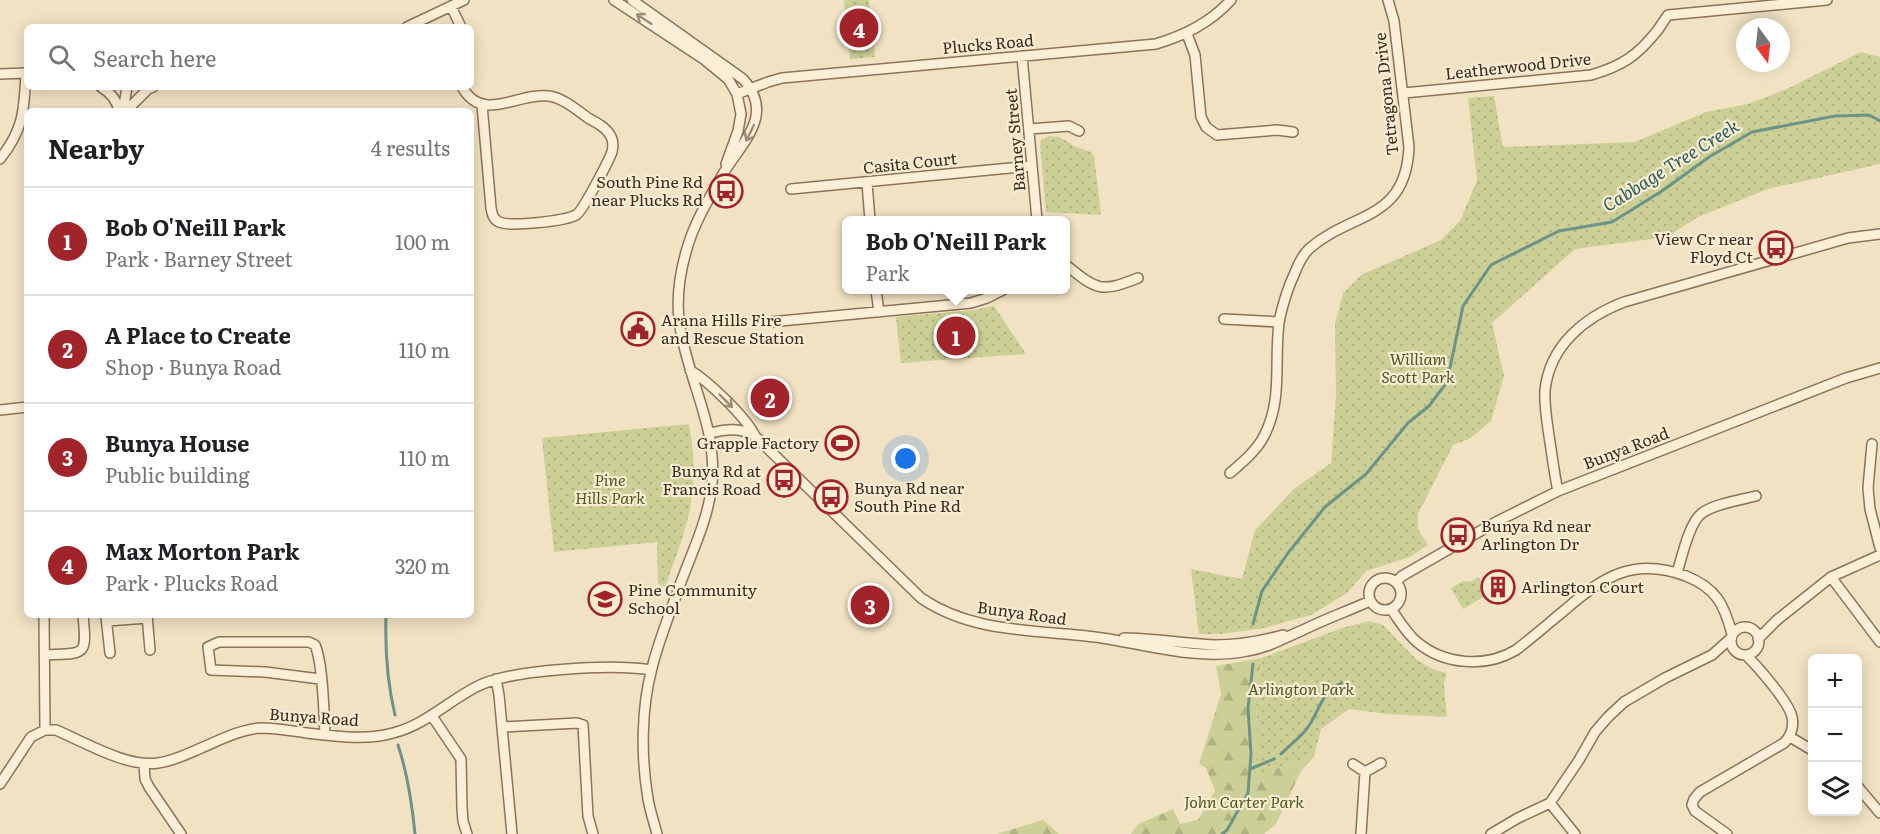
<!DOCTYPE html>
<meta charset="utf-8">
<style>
:root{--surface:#fff;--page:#f6f6f6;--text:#202124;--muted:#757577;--line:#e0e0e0;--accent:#a1242a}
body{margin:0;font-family:Literata,serif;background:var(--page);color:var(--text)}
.controls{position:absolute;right:18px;bottom:18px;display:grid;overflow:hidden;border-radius:9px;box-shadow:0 3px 15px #0003}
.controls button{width:54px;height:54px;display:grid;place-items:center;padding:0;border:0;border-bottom:2px solid var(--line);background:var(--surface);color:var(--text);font:30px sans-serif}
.compass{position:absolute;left:1736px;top:18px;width:54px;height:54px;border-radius:50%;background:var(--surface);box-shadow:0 3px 15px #0003;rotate:165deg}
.you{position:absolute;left:906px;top:459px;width:21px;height:21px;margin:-15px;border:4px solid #fff;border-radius:50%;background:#1a73e8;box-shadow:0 0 0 9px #1a73e833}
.badge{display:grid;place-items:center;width:39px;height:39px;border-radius:50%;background:var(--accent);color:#fff;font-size:20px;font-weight:700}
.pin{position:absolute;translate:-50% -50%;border:3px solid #fff;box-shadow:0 2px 6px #0006}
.popup{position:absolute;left:842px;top:216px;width:228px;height:78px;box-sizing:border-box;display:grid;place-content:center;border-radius:9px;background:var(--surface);filter:drop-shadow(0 2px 4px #0005);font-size:20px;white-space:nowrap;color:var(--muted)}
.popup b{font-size:22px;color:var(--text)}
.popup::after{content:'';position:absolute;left:50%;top:100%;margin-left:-12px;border:12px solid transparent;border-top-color:var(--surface)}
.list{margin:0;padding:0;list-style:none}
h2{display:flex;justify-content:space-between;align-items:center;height:78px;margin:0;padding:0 24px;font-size:26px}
h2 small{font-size:20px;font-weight:400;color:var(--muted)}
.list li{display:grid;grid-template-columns:39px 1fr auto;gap:18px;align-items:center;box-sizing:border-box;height:108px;padding:0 24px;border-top:2px solid var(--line)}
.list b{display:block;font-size:22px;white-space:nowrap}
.list p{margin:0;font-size:20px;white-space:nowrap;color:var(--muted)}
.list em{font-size:20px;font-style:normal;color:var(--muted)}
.icon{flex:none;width:33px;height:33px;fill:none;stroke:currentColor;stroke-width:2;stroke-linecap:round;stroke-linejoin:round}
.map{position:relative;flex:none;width:1880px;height:834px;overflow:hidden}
.search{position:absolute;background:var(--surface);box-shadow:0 3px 15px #0003;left:24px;top:24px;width:450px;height:66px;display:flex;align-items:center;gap:15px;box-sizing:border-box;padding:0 21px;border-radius:9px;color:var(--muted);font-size:22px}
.panel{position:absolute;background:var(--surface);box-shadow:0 3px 15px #0003;left:24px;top:108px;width:450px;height:510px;border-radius:9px}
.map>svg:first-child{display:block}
.forest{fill:url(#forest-firs)}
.park{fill:url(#park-dots)}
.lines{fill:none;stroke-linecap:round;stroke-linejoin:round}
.stream{stroke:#6b9388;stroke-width:3}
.minor-casing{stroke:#8d7258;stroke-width:12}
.minor{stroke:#fbefd7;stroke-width:9}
.oneway{stroke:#9c8d7a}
.labels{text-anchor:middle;stroke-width:4.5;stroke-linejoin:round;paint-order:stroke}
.street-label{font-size:16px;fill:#3c2b1d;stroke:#f8ecd3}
.poi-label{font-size:16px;fill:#3c2b1d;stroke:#f8ecd3;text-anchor:start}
.park-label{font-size:16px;font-style:italic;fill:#4e5a22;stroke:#f8ecd3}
.water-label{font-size:18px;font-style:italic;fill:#2c5d58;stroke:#f8ecd3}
</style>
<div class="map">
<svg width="1880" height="834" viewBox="0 0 1880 834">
<defs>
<pattern id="forest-firs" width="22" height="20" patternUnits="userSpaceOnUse" patternTransform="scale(1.5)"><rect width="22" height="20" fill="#ccd096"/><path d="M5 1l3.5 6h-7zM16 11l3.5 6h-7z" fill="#b0b381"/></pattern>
<pattern id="park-dots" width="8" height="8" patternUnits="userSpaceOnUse" patternTransform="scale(1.5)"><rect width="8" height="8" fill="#ccd096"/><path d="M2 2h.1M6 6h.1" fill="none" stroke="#b0b381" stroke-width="1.8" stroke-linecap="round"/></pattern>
</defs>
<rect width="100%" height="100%" fill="#f1e2c3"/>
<path class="forest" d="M 1261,658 L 1256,699 L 1259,774 L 1314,757 L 1301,771 L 1276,824 L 1264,834 L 1131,834 L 1138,824 L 1173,809 L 1180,824 L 1198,820 L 1215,791 L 1206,768 L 1199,764 L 1221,694 L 1216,666 Z
M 1043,820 L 1059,834 L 997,834 Z"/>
<path class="park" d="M 844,0 L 869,0 L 875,57 L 850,59 Z
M 1861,52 L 1880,57 L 1880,164 L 1768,189 L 1698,217 L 1667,237 L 1575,249 L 1492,323 L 1504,376 L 1491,421 L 1471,438 L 1453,445 L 1418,514 L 1418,529 L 1428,545 L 1410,557 L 1366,571 L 1347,593 L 1311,615 L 1260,629 L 1219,634 L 1199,634 L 1191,569 L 1242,579 L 1255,530 L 1295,488 L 1331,463 L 1336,396 L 1335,323 L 1342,298 L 1343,293 L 1361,275 L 1441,240 L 1460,221 L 1477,180 L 1468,98 L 1494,96 L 1503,147 L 1635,142 L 1706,112 L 1748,104 L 1789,88 Z
M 1049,136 L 1060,137 L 1074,146 L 1091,152 L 1094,156 L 1101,215 L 1046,212 L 1040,144 L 1042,139 Z
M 994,306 L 1026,354 L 901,363 L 896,317 L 974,310 Z
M 689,424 C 701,493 688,524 665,587 L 658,584 L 657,542 L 554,552 L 542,438 Z
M 1478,577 L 1489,594 L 1463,609 L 1451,588 L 1463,581 L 1470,582 Z
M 1370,621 L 1383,625 L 1417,660 L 1435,670 L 1447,673 L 1444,683 L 1447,717 L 1388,714 L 1349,709 L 1321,729 L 1314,757 L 1259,774 L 1256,699 L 1261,658 L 1345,627 Z"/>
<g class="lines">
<path class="stream" d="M 386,615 C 385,648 387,682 395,715
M 1253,624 L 1262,591 L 1288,553 L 1325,507 L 1366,474 L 1408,423 L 1429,406 L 1447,382 L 1463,306 L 1491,265 L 1559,231 L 1612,222 L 1662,191 L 1709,157 L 1752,132 L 1835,116 L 1869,115 L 1880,121
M 398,745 C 408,775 412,803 415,834
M 1281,754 C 1289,746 1298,739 1305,731 C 1320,713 1319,693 1342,683
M 1250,769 L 1274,759
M 1222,834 L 1227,830 L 1248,793 L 1251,754 L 1248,708 L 1253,664"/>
<g class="minor-casing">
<path id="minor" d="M 614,0 L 705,60 L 728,79 L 737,94 L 741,114 L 738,131 L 726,164
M 632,0 L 743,79 C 776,115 741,143 723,174 C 709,198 693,225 686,252 C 678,280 675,308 682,337 C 692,388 717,430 712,483 C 709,517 693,550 681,582 C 671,611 659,639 652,668 C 641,709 641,757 648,799 C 650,811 654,822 657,834
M 451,6 L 461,27
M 407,27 L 464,0
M 1187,34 L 1195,55 L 1201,117 L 1206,127 L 1217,135 L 1277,130 L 1293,132
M 1022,56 L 1037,220
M 0,74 L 27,73
M 101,87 C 111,93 117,100 119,111
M 462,87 C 483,124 517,92 549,96 C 563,98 577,110 588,118 C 597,123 608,128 612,139 C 613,143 613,148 612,152 C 608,162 583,211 576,215 C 565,221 511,227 499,222 C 493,219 492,214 491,208 L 482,105
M 1404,93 L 1591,75 C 1622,66 1637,56 1657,31 C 1661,26 1664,20 1668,15 L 1827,0
M 737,94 L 768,82 L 782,78 L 1156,44 C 1185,35 1210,23 1231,0
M 123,111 L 127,87
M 126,111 L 148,89 L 153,87
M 1029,129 L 1069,126 L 1079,131
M 0,159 C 24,129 24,110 26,73
M 867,183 L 870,220
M 791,189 L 1032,166
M 1066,265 C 1097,290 1100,293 1138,278
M 876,290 L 879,312
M 1224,319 L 1279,322
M 770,322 L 971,303 L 987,298 L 1003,290
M 690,370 C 708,381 746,417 755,436
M 0,410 L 27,407
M 710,433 C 727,429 741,427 756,437 L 921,598 C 975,635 1041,629 1102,638 C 1149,645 1199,661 1247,651 C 1268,648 1284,638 1303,630 C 1325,619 1348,611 1370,601
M 1872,444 L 1868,488 L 1870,509 L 1880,548
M 1230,473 C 1243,462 1257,450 1264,436 C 1283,400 1274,361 1279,323 C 1281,310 1288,287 1294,275 C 1297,267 1303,254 1310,248 C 1353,211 1406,221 1409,147 L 1394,21 L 1388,0
M 1558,491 C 1554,473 1552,454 1549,436 C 1547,421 1544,405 1545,390 C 1550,345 1585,317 1624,302 L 1848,238 L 1880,234
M 1677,573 C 1682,557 1689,523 1702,513 C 1714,504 1740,500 1756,496
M 1831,577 L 1880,642
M1369 594a16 16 0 1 1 32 0a16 16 0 1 1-32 0Z
M 1396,582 L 1402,576 L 1496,522 L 1558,491 L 1846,378 L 1880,368
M 1391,609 C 1399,620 1406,633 1417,642 C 1444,665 1486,668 1516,650 C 1533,637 1549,623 1566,609 C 1604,576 1634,557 1686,576 C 1716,588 1724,604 1732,634
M 44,615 L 45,730
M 147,615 L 150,650
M 106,617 L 110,653
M 107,621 L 147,618
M1731 641a14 14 0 1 1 28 0a14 14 0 1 1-28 0Z
M 1124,638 C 1154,638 1184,644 1214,645 C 1237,645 1261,641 1283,635
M 1758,639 L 1777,620 L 1831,577 L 1880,555
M 45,655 C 86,653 87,657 83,615
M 320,679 L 265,672 L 211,670 L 208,647 L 219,642 L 309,642 L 315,645 C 323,663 324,713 325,735
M 496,679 L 499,695 L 512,834
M 432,716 L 461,759 L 462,808 L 463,821 L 467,834
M 502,727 L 577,723 L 583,725 L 588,816 L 593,834
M 1790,737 L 1812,750
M 144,764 L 145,779 L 149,787 L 181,834
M 1353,764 L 1365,772 L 1381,763
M 0,784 L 31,737 L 45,730 L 56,730 C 84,742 128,768 158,763 C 174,761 187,754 201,748 C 220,740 241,729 261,728 C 277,728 291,731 307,733 C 334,736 366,741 393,733 C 425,725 447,702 476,687 C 509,669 613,664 651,670
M 1858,787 L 1880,813
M 1550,803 L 1575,834
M 1361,834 L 1365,772
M 1491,834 L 1518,818 L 1550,803 L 1579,760 L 1595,732 L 1608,717 L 1624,702 L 1665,678 L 1712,655 L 1731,638
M 1727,834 L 1695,811 L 1692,805 L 1694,799 L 1700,792 L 1784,743 C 1791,736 1794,727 1792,717 C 1789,702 1757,666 1746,655"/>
</g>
<use href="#minor" class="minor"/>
</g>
<defs><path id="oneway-shaft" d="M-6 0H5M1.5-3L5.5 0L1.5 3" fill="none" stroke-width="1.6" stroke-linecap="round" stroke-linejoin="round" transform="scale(1.5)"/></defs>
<g class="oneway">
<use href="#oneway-shaft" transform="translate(644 19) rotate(-147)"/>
<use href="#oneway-shaft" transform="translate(750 133) rotate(116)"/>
<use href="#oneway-shaft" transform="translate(726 401) rotate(45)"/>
</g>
<defs>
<g id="bus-ring" transform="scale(1.725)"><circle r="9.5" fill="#f8ecd3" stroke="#a1242a" stroke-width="1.5"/><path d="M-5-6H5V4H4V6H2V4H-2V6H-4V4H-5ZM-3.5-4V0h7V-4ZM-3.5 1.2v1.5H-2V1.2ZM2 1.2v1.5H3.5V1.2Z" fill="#a1242a"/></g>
<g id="civic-ring" transform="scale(1.725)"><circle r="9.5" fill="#f8ecd3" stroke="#a1242a" stroke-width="1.5"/><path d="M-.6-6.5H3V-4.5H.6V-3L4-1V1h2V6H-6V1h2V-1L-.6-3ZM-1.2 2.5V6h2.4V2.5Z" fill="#a1242a"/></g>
<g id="stadium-ring" transform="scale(1.725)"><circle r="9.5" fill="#f8ecd3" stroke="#a1242a" stroke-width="1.5"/><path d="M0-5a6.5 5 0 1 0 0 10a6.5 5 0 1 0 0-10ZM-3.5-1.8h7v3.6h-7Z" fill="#a1242a"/></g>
<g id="building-ring" transform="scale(1.725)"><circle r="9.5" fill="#f8ecd3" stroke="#a1242a" stroke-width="1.5"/><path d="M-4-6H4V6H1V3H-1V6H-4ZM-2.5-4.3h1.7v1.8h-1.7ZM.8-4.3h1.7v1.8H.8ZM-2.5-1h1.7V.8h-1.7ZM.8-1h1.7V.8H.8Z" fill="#a1242a"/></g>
<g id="school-ring" transform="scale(1.725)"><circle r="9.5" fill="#f8ecd3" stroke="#a1242a" stroke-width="1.5"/><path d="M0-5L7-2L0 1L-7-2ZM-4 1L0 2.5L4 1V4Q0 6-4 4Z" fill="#a1242a"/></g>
</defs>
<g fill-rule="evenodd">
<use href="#bus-ring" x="726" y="191"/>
<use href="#bus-ring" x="1776" y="248"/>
<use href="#civic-ring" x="638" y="329"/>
<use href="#stadium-ring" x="842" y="443"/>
<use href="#bus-ring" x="784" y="480"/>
<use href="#bus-ring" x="831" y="497"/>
<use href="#bus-ring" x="1458" y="535"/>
<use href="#building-ring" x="1498" y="587"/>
<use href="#school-ring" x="605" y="599"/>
</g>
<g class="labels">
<g class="street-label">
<text transform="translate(988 44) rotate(-5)" y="6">Plucks Road</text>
<text transform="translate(1518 66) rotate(-6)" y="6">Leatherwood Drive</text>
<text transform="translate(1386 94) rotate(-96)" y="6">Tetragona Drive</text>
<text transform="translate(1015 140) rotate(-95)" y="6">Barney Street</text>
<text transform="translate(910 163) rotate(-6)" y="6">Casita Court</text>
<text transform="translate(1626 448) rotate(-21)" y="6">Bunya Road</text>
<text transform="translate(1022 613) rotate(8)" y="6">Bunya Road</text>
<text transform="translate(314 717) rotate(4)" y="6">Bunya Road</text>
</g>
<g class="poi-label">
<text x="703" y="188" text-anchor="end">South Pine Rd<tspan x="703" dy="18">near Plucks Rd</tspan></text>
<text x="1753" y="245" text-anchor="end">View Cr near<tspan x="1753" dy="18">Floyd Ct</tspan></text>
<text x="661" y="326">Arana Hills Fire<tspan x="661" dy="18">and Rescue Station</tspan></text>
<text x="819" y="449" text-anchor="end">Grapple Factory</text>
<text x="761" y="477" text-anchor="end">Bunya Rd at<tspan x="761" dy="18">Francis Road</tspan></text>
<text x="854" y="494">Bunya Rd near<tspan x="854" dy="18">South Pine Rd</tspan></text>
<text x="1481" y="532">Bunya Rd near<tspan x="1481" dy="18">Arlington Dr</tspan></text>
<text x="1521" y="593">Arlington Court</text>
<text x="628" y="596">Pine Community<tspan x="628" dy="18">School</tspan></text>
</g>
<g class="park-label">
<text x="1418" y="365">William<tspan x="1418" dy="18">Scott Park</tspan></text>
<text x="610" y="486">Pine<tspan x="610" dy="18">Hills Park</tspan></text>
<text x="1301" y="695">Arlington Park</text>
<text x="1244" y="808">John Carter Park</text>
</g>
<g class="water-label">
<text transform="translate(1671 166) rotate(-32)" y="6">Cabbage Tree Creek</text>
</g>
</g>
</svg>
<div class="controls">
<button>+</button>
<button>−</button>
<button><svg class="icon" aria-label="layers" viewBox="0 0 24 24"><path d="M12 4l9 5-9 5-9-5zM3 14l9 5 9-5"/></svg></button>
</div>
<svg class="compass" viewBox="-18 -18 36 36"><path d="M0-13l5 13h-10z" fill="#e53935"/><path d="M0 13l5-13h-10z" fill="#757577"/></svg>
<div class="you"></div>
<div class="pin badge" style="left:956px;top:336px">1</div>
<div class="popup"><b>Bob O'Neill Park</b>Park</div>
<div class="pin badge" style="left:770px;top:398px">2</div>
<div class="pin badge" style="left:870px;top:605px">3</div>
<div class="pin badge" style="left:859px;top:28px">4</div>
<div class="search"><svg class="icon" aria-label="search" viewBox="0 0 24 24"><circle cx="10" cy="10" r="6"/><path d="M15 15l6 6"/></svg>Search here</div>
<section class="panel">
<h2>Nearby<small>4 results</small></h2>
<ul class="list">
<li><span class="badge">1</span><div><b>Bob O'Neill Park</b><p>Park · Barney Street</p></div><em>100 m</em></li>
<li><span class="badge">2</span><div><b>A Place to Create</b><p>Shop · Bunya Road</p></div><em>110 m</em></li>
<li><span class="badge">3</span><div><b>Bunya House</b><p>Public building</p></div><em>110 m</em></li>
<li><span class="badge">4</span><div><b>Max Morton Park</b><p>Park · Plucks Road</p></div><em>320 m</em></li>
</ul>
</section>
</div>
